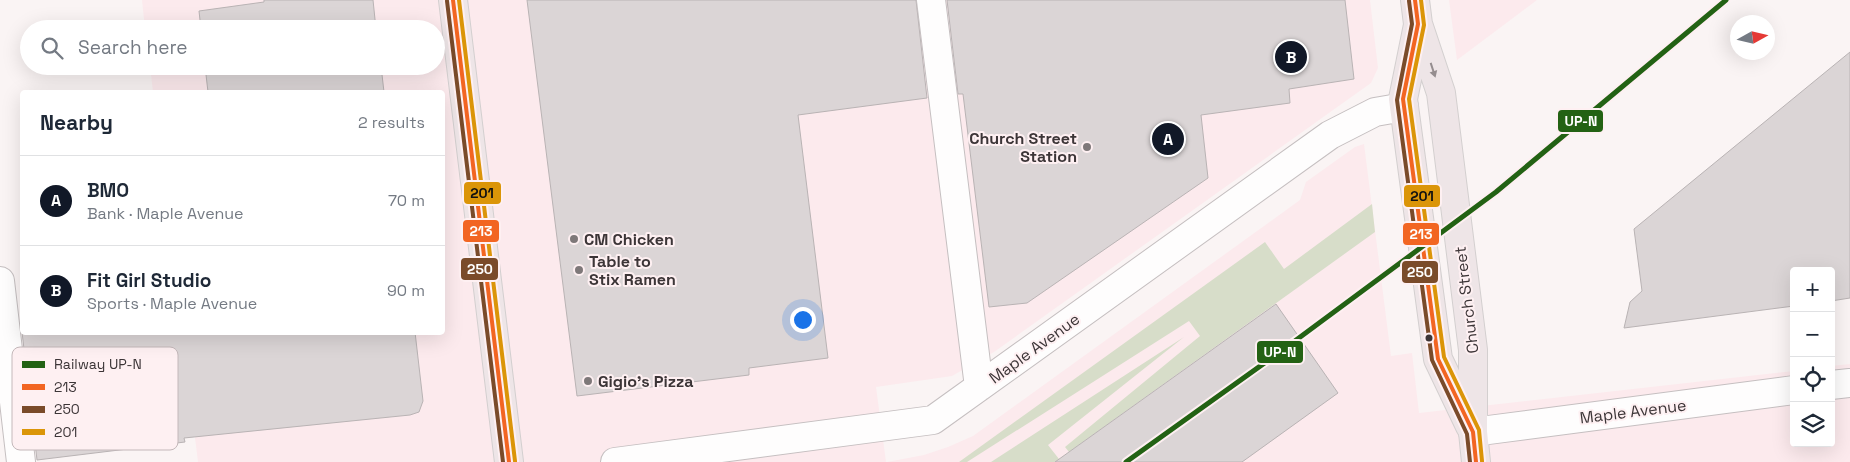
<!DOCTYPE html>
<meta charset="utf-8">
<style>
:root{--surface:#fff;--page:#f6f6f7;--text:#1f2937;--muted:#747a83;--line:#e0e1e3;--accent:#111827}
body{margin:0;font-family:"Space Grotesk",sans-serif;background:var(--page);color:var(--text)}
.controls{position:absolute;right:15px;bottom:15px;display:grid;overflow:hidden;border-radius:5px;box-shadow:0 5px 20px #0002}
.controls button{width:45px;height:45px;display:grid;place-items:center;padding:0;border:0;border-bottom:1px solid var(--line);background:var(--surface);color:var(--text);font:25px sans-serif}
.compass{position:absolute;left:1730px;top:15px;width:45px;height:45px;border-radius:50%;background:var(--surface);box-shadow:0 5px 20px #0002;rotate:82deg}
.you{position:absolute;left:802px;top:319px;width:18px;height:18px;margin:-12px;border:4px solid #fff;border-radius:50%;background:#1a73e8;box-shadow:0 0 0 8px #1a73e833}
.badge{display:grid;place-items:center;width:32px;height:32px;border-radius:50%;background:var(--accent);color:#fff;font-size:16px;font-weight:700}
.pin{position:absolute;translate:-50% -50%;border:2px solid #fff;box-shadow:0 1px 5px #0006}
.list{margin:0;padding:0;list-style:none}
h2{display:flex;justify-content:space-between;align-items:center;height:65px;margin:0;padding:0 20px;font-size:21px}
h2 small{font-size:16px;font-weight:400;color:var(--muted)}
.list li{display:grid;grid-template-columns:32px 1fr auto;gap:15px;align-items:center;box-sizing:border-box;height:90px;padding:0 20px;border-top:1px solid var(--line)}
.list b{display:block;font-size:19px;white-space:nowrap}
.list p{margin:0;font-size:16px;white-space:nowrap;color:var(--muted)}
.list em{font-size:16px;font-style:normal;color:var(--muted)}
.icon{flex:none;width:28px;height:28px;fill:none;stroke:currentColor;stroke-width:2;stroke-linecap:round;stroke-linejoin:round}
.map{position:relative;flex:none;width:1850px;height:462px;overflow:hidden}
.search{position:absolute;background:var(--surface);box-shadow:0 5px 20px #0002;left:20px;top:20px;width:425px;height:55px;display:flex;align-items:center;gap:12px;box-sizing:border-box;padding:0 18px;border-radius:28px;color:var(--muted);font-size:19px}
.panel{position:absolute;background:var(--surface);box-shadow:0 5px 20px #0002;left:20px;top:90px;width:425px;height:245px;border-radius:5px}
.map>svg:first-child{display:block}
.built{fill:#fceaed}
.green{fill:#d7ddc9}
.building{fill:#dbd5d6;stroke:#b9b3b4}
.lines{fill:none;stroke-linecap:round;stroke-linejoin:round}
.minor-casing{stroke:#c5bfc0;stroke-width:30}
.major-casing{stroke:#d3cfcf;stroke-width:30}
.minor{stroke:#fefdfd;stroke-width:28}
.major{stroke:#eee5e7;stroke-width:28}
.bus-1-casing{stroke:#fef0f2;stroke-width:8}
.bus-2-casing{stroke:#fef0f2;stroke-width:8}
.bus-3-casing{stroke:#fef0f2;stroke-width:8}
.bus-1{stroke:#f26522;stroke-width:4}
.bus-2{stroke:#7a4b2a;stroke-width:4}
.bus-3{stroke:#db9508;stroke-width:4}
.rail-1-casing{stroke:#fef0f2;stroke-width:9}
.rail-1{stroke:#236214;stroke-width:5}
.oneway{fill:#958d8f}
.poi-dot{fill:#7e7879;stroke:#fef0f2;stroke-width:2}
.bus-dot{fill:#3c3537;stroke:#fef0f2;stroke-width:2}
.labels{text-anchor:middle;stroke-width:4;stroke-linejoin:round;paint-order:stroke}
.poi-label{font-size:16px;font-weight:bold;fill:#3c3537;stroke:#fef0f2;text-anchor:start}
.street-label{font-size:16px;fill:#3c3537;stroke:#fef0f2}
.key{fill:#fef0f2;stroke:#c4b8ba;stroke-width:1}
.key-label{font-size:14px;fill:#3c3537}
.line-badge{stroke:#fef0f2;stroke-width:2}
.badge-label{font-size:14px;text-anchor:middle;font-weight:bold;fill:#fff}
.pale-badge-label{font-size:14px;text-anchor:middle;font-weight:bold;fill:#111}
</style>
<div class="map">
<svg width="1850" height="462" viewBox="0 0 1850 462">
<rect width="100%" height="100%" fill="#faf4f4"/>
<path class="built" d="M 142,0 L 1370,0 L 1378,68 L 1371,83 L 994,352 L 952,376 L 876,387 L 886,462 L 198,462 L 182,333 L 442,332 L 442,92 L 153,92 L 150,66 L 436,66 L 436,29 L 145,29 Z
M 1449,0 L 1537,0 L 1457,60 Z
M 1364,144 L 1391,356 L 1412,353 L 1419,413 L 1794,371 L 1794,443 L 1831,443 L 1831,366 L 1850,364 L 1850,462 L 887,462 L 924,455 L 948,447 L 973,436 L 1300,200 L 1306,182 L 1355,147 Z"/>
<path class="green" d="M 1372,204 L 1375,232 L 1069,452 L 1065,447 L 1200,336 L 1189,321 L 967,462 L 959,462 L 1265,242 L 1284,269 Z
M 1184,337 L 1048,445 L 1059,459 L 1055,462 L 991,462 Z"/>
<path class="building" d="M 264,0 L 373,0 L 376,29 L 201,29 L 199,11 L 264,2 Z
M 527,0 L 916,0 L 927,98 L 798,115 L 828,358 L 749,368 L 749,375 L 577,396 Z
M 947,0 L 1345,0 L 1354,79 L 1289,89 L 1290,103 L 1201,115 L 1208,178 L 1027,303 L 989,307 L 963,94 L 958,94 Z
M 1850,52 L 1850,298 L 1831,301 L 1831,271 L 1794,271 L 1794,306 L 1624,328 L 1630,302 L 1642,291 L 1634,229 Z
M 205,66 L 381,66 L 384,92 L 208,92 Z
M 1276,304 L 1338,393 L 1242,462 L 1055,462 Z
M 22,332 L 415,332 L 423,401 L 419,412 L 410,415 L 184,438 L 185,442 L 37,460 Z"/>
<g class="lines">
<g class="minor-casing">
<path id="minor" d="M 931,0 L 979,387
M 0,281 L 21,462
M 1831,385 L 1850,383
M 1473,432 L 1794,390
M 615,462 L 933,420 L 1330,135 L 1375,112 L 1404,107"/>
</g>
<g class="major-casing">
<path id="major" d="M 453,0 L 509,462
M 1415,0 L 1418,24 L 1441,93 L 1473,350 L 1473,432 L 1476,462
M 1418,25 L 1403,99 L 1438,359 L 1470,426"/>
</g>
<use href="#minor" class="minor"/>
<use href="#major" class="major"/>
<g class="bus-1-casing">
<path id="bus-1" d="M 453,0 L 509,462
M 1415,0 L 1418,24 L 1403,99 L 1438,359 L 1473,432 L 1476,462"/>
</g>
<g class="bus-2-casing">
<path id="bus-2" d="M 447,1 L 503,462
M 1409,1 L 1412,24 L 1397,100 L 1432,360 L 1467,434 L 1470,462"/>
</g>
<g class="bus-3-casing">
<path id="bus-3" d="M 459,0 L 515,461
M 1421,0 L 1424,25 L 1409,99 L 1444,357 L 1479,430 L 1482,461"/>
</g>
<use href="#bus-1" class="bus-1"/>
<use href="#bus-2" class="bus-2"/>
<use href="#bus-3" class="bus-3"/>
<g class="rail-1-casing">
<path id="rail-1" d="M 1126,462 L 1284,349 L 1496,192 L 1726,0"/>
</g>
<use href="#rail-1" class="rail-1"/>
</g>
<defs><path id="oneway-solid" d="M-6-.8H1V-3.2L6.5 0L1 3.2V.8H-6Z" transform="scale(1.25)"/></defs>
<use class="oneway" href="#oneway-solid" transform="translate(1433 70) rotate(72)"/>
<g class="poi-dot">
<circle cx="1087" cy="147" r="5"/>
<circle cx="574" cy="239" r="5"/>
<circle cx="579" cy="270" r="5"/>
<circle cx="588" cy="381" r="5"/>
</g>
<circle class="bus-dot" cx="1429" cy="338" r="4.5"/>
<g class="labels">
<g class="poi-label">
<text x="1077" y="144" text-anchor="end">Church Street<tspan x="1077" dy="18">Station</tspan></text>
<text x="584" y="245">CM Chicken</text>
<text x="589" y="267">Table to<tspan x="589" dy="18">Stix Ramen</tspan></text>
<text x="598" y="387">Gigio's Pizza</text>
</g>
<g class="street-label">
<text transform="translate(1466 300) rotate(-97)" y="6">Church Street</text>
<text transform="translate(1034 348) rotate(-36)" y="6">Maple Avenue</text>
<text transform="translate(1633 411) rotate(-7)" y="6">Maple Avenue</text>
</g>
</g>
<rect x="12" y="347" width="166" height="103" rx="8" class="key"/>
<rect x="22" y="361" width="23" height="7" fill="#236214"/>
<rect x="22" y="384" width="23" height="6" fill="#f26522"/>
<rect x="22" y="406" width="23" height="7" fill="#7a4b2a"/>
<rect x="22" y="429" width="23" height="6" fill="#db9508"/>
<g class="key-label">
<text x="54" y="369">Railway UP-N</text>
<text x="54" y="392">213</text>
<text x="54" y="414">250</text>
<text x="54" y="437">201</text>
</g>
<g class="line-badge">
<rect x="1557" y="109" width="47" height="24" rx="5" fill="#236214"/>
<rect x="463" y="181" width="39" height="24" rx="5" fill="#db9508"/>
<rect x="1403" y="184" width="38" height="24" rx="5" fill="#db9508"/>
<rect x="462" y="219" width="38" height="24" rx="5" fill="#f26522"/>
<rect x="1402" y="222" width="38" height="24" rx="5" fill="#f26522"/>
<rect x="460" y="257" width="39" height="24" rx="5" fill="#7a4b2a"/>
<rect x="1401" y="260" width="38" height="24" rx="5" fill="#7a4b2a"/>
<rect x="1256" y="340" width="48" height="24" rx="5" fill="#236214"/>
</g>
<g class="badge-label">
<text x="1581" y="126">UP-N</text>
<text x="481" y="236">213</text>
<text x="1421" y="239">213</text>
<text x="480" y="274">250</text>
<text x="1420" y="277">250</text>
<text x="1280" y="357">UP-N</text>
</g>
<g class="pale-badge-label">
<text x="482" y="198">201</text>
<text x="1422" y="201">201</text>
</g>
</svg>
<div class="controls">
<button>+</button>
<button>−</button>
<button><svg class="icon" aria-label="locate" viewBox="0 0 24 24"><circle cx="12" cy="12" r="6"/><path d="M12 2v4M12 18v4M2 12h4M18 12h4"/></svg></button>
<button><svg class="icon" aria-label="layers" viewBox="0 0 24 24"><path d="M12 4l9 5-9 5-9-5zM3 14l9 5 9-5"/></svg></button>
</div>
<svg class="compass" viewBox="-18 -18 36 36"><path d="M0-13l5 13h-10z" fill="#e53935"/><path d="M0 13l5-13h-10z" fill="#747a83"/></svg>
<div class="you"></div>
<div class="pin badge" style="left:1168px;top:139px">A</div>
<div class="pin badge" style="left:1291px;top:57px">B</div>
<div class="search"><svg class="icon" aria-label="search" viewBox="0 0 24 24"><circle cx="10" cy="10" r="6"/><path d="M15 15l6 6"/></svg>Search here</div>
<section class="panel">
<h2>Nearby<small>2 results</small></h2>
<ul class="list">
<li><span class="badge">A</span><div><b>BMO</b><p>Bank · Maple Avenue</p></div><em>70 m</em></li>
<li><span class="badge">B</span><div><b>Fit Girl Studio</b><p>Sports · Maple Avenue</p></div><em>90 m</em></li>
</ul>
</section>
</div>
